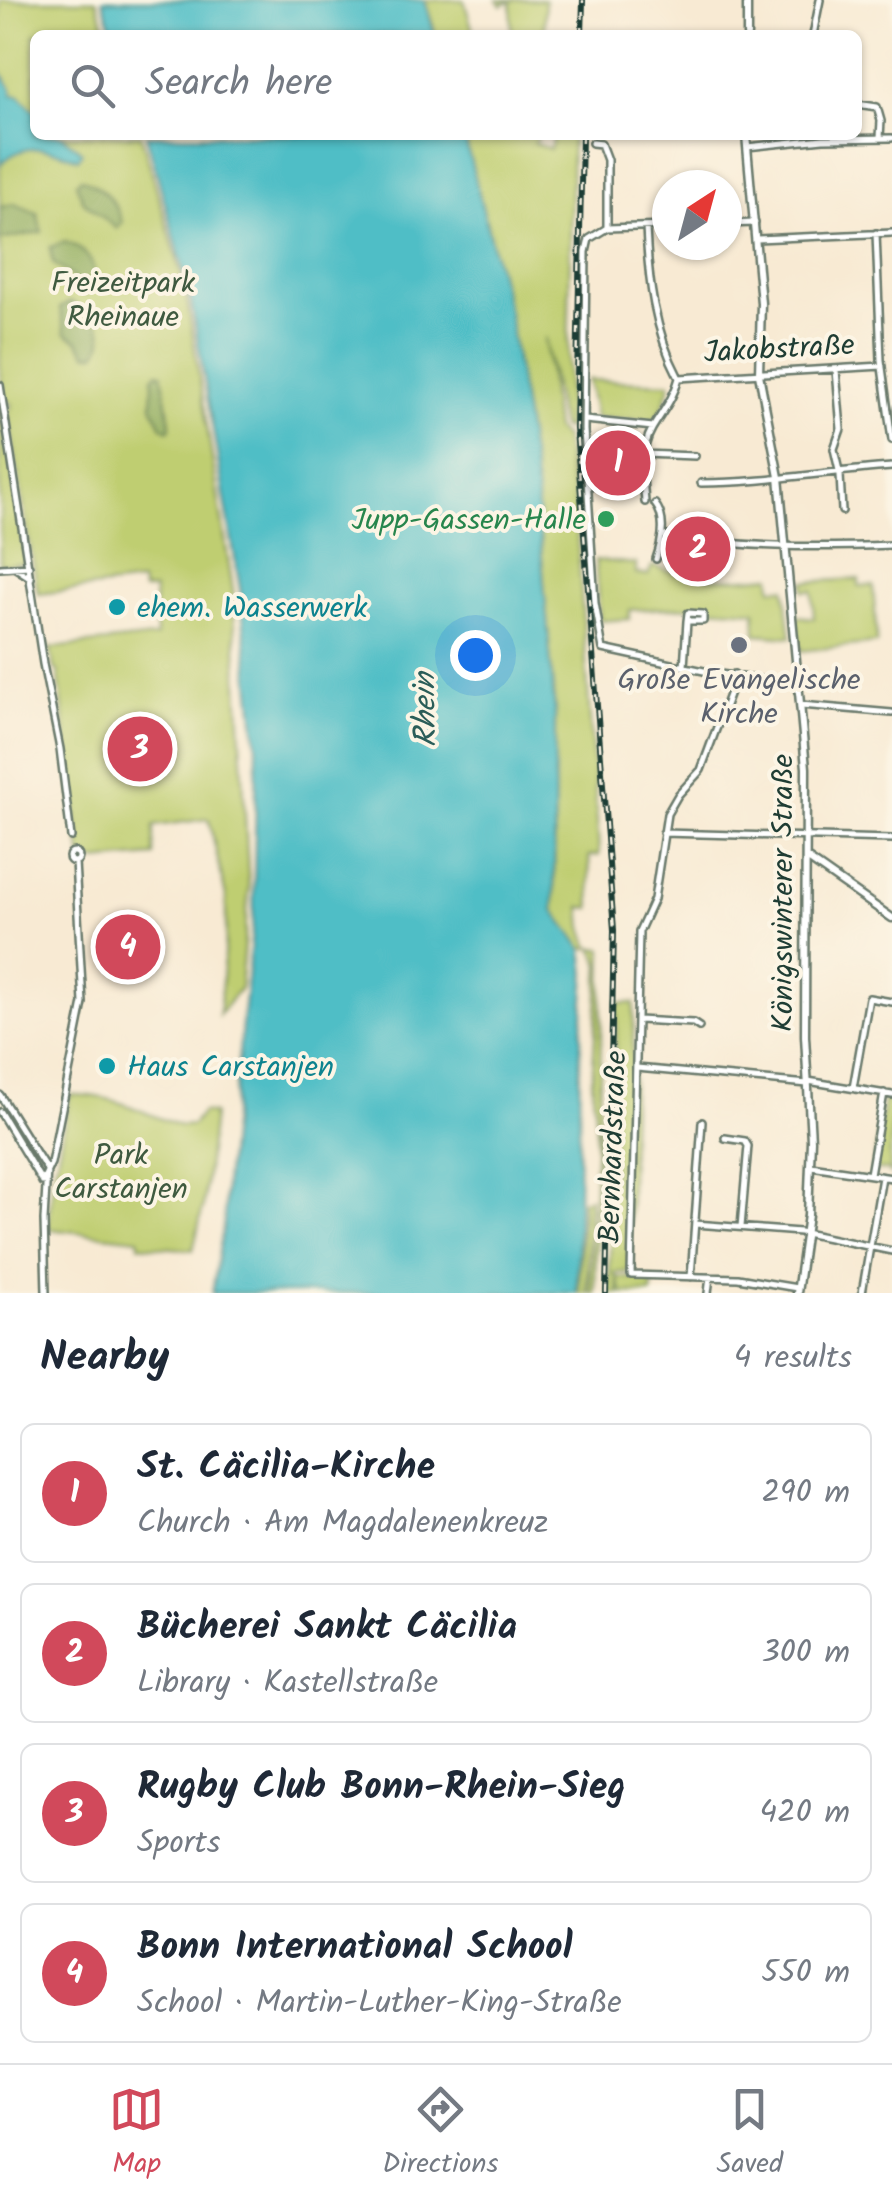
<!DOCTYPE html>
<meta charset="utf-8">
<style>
:root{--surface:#fff;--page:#f2f2f3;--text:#1f2937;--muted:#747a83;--line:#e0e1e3;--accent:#d1495b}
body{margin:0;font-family:Kalam,sans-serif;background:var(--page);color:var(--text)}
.compass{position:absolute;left:652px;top:170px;width:90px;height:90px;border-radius:50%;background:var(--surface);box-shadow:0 2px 8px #0004;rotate:36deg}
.you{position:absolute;left:475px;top:655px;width:35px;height:35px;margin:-25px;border:8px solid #fff;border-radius:50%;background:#1a73e8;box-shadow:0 0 0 15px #1a73e833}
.badge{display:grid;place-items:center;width:65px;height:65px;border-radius:50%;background:var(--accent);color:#fff;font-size:32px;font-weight:700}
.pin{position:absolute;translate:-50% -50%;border:5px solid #fff;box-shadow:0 2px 10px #0006}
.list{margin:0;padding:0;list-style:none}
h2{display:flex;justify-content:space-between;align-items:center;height:130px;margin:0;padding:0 40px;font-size:42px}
h2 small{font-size:32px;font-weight:400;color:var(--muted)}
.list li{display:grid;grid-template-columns:65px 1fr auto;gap:30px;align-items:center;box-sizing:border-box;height:140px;margin:0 20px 20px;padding:0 20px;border:2px solid var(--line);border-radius:15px}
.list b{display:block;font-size:38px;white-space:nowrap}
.list p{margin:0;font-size:32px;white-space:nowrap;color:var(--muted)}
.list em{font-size:32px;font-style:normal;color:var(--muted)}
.icon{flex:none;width:55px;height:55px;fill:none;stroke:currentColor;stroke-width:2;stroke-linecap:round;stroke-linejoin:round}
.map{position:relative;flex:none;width:892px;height:1293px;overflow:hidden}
.search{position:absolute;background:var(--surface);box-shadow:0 2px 8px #0004;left:30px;right:30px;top:30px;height:110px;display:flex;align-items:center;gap:25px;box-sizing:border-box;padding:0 35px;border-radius:15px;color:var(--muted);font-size:38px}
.sheet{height:770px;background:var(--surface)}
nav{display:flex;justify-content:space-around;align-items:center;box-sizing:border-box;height:140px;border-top:2px solid var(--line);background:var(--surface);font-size:28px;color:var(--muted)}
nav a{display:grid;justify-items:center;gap:5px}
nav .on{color:var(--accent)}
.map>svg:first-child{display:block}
.green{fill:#bfce71;stroke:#6f8652;stroke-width:2.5}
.forest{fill:#97b163;stroke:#5b774c;stroke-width:2.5}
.water{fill:#4fbec6;stroke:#377e7d;stroke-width:2.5}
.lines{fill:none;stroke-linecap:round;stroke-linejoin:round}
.minor-casing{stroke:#6b7a6c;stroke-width:10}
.secondary-casing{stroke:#6b7a6c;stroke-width:11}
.minor{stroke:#fff;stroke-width:5}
.secondary{stroke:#fff;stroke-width:6}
.rail-casing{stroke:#1f3d34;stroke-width:6}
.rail{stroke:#fcf5e5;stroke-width:2.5;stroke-dasharray:8;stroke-linecap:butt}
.leisure-dot{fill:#2e9e5b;stroke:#fcf5e5;stroke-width:4}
.culture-dot{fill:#0f9aa8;stroke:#fcf5e5;stroke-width:4}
.worship-dot{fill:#6b7280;stroke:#fcf5e5;stroke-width:4}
.labels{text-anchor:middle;stroke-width:8;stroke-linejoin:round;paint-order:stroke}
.park-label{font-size:30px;fill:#3f5a40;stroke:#fcf5e5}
.street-label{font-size:30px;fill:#1f3d34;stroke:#fcf5e5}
.leisure-label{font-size:30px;fill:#27864d;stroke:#fcf5e5;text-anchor:end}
.culture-label{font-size:30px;fill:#0d838f;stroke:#fcf5e5;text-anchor:start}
.worship-label{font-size:30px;fill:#5b616d;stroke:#fcf5e5}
.water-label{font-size:32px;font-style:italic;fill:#2b5d58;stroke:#fcf5e5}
</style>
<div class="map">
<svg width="892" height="1293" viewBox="0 0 892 1293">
<rect width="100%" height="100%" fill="#fcf5e5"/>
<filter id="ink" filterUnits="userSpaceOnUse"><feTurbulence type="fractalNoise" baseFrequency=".01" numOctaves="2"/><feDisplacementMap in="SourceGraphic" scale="20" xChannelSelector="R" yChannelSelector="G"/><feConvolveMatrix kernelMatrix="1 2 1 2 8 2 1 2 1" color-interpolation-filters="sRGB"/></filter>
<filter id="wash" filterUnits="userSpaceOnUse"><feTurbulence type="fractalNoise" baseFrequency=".0048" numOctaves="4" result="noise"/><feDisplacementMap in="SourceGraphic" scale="40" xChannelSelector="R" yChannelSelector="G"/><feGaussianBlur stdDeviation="2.25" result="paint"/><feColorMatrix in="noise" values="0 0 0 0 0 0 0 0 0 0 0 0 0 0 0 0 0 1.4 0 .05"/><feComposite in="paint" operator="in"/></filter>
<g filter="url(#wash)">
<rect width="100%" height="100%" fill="#f8ead3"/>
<path class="green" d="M 0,0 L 96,0 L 108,35 L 35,35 L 35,135 L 141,135 L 185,287 L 233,590 L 249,890 L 240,988 L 219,1015 L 226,932 L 226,897 L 209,819 L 154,826 L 154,856 L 82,862 L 58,671 L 54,668 L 50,648 L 156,637 L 154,590 L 143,590 L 141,582 L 38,594 L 8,413 L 12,404 L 5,400 L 0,374 Z
M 425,0 L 464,0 L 474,35 L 436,35 Z
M 497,0 L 545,0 L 544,35 L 512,35 L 511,2 L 506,2 L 502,6 Z
M 464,135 L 540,135 L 534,143 L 550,149 L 554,135 L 572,135 L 567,429 L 561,427 L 545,337 L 555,429 L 564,438 L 575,505 L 598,834 L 599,855 L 589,856 L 591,908 L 581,907 L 583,927 L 590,948 L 583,949 L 554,910 L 555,713 L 536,489 L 508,308 Z
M 588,380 L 670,383 L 670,387 L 661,412 L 653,420 L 595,418 Z
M 0,395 L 26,563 L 0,565 Z
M 595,560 L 636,564 L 636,574 L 648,575 L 652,566 C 690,579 730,581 771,576 L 772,588 L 785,588 L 791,637 L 756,634 L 755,611 L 692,607 L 630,610 L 629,619 L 600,621 Z
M 859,579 L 859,586 L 873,586 L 877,643 L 801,651 L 796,616 L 814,618 L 812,590 L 804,591 L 803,582 Z
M 593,948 L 603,949 L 595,1293 L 590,1293 L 596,1130 L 592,1081 L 600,965 Z
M 617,1003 L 634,1003 L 628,1272 L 614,1273 L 617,1277 L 652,1279 L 652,1293 L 622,1293 L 617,1278 L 619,1293 L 609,1293 Z
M 70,1095 C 116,1094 140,1113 181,1126 L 192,1125 L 202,1112 L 213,1114 L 203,1207 L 193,1250 L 139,1245 L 139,1239 L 48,1229 L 53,1180 Z
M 889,1097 L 888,1101 L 892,1102 L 890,1175 L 888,1170 L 873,1170 L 884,1099 Z
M 589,1198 L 587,1293 L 579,1293 L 582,1200 Z"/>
<path class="forest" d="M 81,178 C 101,186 116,201 122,222 L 117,229 L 83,201 L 76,183 Z
M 14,204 L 37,213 L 42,232 L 0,240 L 0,207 Z
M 65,242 C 85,248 98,264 94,285 L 85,295 L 76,290 L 74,278 L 53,263 L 50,247 Z
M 71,302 C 91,313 113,331 96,354 L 87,354 L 77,340 L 65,333 L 60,308 Z
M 158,372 L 162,373 L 171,427 L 169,430 L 162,427 L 152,406 L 153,377 Z"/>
<path class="water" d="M 102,0 L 424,0 L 435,35 L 114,35 Z
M 0,70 L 12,89 L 12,95 L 19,95 L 35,112 L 35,135 L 61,135 L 82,152 L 78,159 C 50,147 23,141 0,165 Z
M 146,135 L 464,135 L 508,308 L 536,488 L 555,713 L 554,910 L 583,949 L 586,973 L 580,1056 L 577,1293 L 212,1293 L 224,1221 L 225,1182 L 253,923 L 257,747 L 240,589 L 189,290 Z"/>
</g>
<g filter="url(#ink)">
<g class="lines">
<g class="minor-casing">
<path id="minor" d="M 813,35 L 820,0
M 857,104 L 877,107 L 881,121 L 880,137
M 592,143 L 601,144 L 607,160 L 607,228
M 747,147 L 823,139 L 892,138
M 727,224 L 755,223
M 667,226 L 607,228 L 589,239 L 586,252 L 584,430 L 595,603 L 603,649 L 713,673 L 798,685
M 876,233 L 881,360 L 892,440
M 757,239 L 892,233
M 836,370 L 841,429 L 834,449 L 840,475 L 842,511
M 679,378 L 882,366
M 0,385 L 43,664 L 60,749 L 71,837
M 585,420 L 653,427
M 643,454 L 695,456
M 701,483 C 765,483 828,471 892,467
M 645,502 C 643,477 639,452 652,429 C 662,412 674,398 679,378 C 654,331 648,279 646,227
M 655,504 C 667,519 662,542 656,559
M 662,535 C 740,548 814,548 892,545
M 14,567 L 31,578
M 0,568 L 29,566
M 684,667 L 687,621 L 703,621 L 703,614 L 688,613 L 687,621
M 734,674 L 733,684 L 701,770 L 678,795 L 667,814 L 654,899 L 639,932 L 631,1275 L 738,1278 L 797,1288
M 801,705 L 892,713
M 663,833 L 892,839
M69 857a5 5 0 1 1 10 0a5 5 0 1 1-10 0Z
M 638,1020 L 693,1023 L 699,1027
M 637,1068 L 808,1084
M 808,1081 L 892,1095
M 853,1088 L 869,998 L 892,1002
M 0,1095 L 47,1170 L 44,1220 L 46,1293
M 0,1112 L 41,1180
M 725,1138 L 745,1141 L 748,1146 L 741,1227
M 811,1166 L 892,1178
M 870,1174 L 884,1093
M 42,1182 L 51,1163 L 83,1003 L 75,862
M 695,1224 L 800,1232 L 892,1251
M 691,1277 L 702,1122
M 708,1293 L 710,1277
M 862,1293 L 882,1177"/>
</g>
<g class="secondary-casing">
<path id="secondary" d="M 747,0 L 747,35
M 746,135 L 761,303 L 759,374 L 779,477 L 806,768 L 805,1036 L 811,1140 L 808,1215 L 797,1293
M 808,859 L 892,918"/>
</g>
<use href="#minor" class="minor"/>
<use href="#secondary" class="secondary"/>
<g class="rail-casing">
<path id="rail" d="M 582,35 L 583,0
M 582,135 L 576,429 L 614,930 L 606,1293"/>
</g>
<use href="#rail" class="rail"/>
</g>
</g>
<circle class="leisure-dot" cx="606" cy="519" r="10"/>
<g class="culture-dot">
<circle cx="117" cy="607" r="10"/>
<circle cx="107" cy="1066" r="10"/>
</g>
<circle class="worship-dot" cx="739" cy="645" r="10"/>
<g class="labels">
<g class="park-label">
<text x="123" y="292">Freizeitpark<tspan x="123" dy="34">Rheinaue</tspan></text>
<text x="121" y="1164">Park<tspan x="121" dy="34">Carstanjen</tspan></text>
</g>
<g class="street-label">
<text transform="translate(779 348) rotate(-3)" y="10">Jakobstraße</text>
<text transform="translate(782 893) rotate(-90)" y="10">Königswinterer Straße</text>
<text transform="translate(612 1147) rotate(-88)" y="10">Bernhardstraße</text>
</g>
<g class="leisure-label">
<text x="586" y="529">Jupp-Gassen-Halle</text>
</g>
<g class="culture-label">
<text x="137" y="617">ehem. Wasserwerk</text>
<text x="127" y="1076">Haus Carstanjen</text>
</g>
<g class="worship-label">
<text x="739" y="689">Große Evangelische<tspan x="739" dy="34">Kirche</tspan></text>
</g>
<g class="water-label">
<text transform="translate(424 710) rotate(-91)" y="11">Rhein</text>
</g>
</g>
</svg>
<svg class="compass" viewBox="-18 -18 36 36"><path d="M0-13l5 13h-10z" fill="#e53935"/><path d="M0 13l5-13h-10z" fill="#747a83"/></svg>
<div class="you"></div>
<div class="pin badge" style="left:618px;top:463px">1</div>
<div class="pin badge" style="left:698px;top:549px">2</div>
<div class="pin badge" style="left:140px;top:749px">3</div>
<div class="pin badge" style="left:128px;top:947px">4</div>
<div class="search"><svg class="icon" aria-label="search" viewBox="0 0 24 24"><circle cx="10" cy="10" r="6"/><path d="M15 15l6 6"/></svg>Search here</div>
</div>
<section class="sheet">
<h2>Nearby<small>4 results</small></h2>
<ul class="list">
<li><span class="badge">1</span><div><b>St. Cäcilia-Kirche</b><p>Church · Am Magdalenenkreuz</p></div><em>290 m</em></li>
<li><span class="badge">2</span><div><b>Bücherei Sankt Cäcilia</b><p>Library · Kastellstraße</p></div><em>300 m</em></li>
<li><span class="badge">3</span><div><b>Rugby Club Bonn-Rhein-Sieg</b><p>Sports</p></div><em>420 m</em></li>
<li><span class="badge">4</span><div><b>Bonn International School</b><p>School · Martin-Luther-King-Straße</p></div><em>550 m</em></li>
</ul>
</section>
<nav>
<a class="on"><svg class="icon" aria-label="map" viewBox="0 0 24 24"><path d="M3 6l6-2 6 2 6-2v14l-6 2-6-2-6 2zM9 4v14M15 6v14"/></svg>Map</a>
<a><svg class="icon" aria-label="directions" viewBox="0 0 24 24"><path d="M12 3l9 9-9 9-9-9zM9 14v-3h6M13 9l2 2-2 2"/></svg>Directions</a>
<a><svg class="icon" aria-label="saved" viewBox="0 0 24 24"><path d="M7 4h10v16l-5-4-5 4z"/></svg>Saved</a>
</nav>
